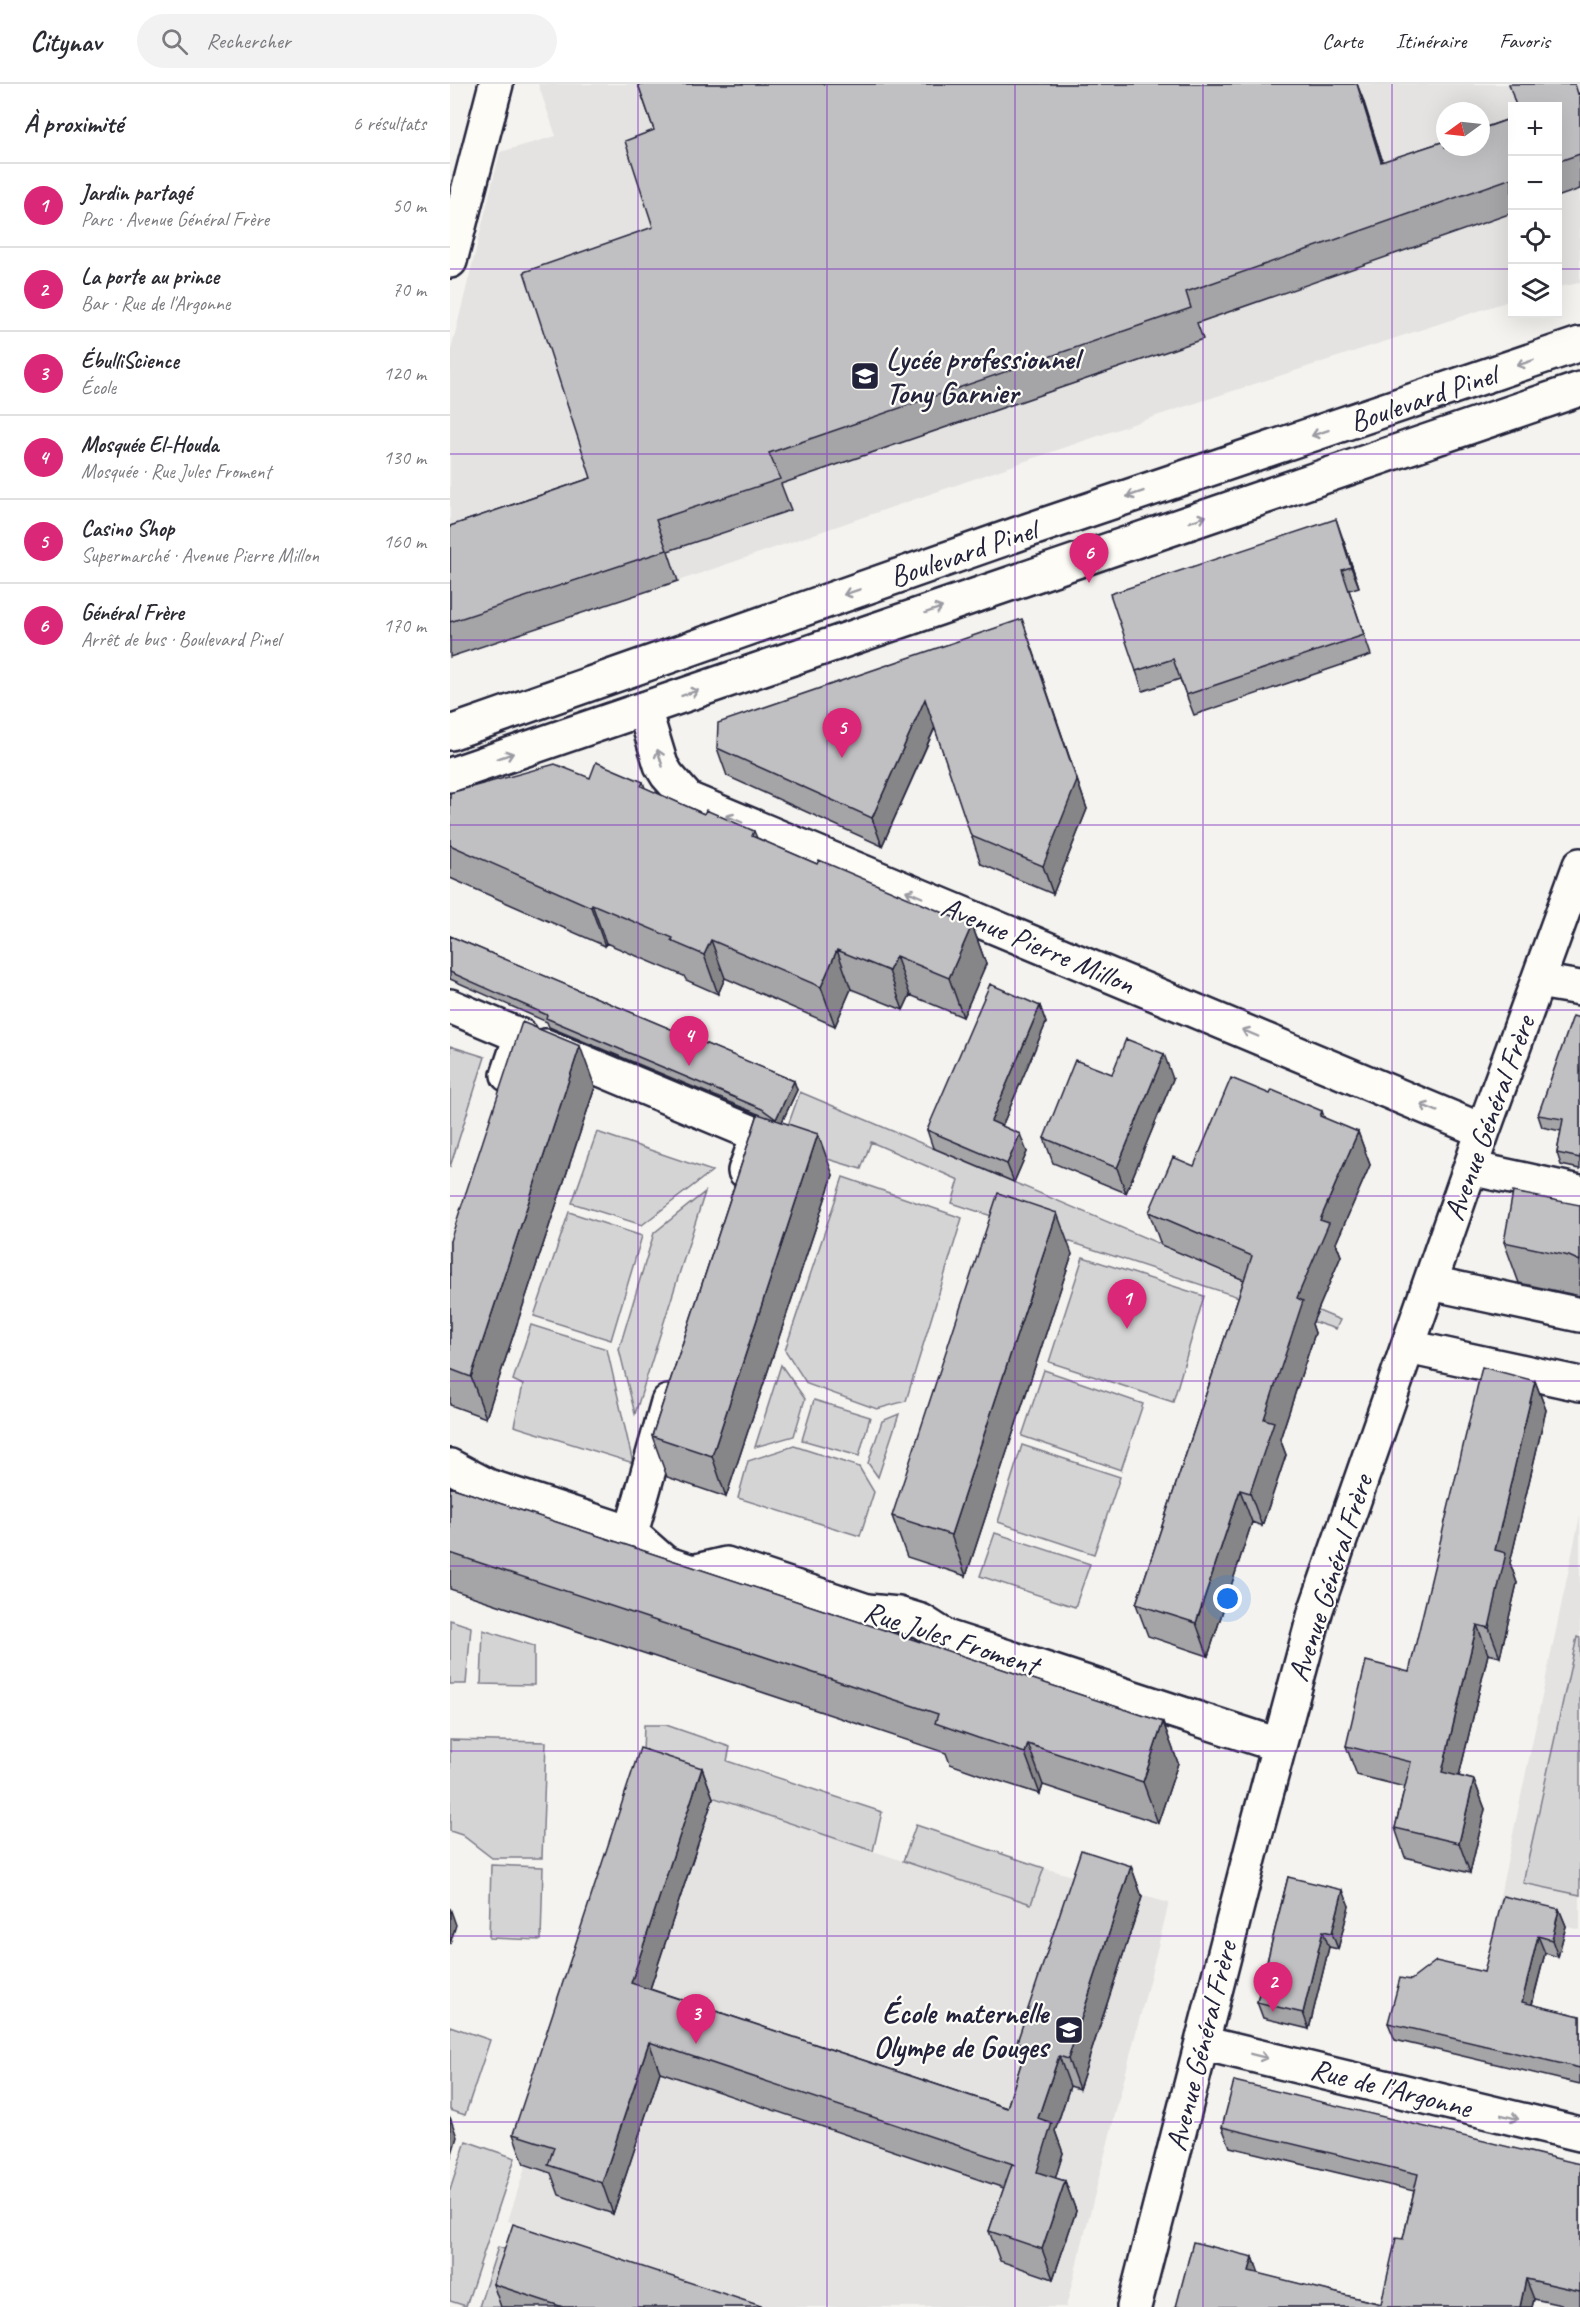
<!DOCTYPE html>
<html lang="fr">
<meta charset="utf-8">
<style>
:root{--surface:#fff;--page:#f2f2f3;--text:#2b2b33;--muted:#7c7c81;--line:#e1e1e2;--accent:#db2777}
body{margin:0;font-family:Caveat,sans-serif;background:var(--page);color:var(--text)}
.controls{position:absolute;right:18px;top:18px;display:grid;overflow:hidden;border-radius:0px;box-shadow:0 6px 24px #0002}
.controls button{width:54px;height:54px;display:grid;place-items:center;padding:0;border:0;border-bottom:2px solid var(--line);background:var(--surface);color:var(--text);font:30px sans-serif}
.compass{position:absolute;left:986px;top:18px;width:54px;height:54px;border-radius:50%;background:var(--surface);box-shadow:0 6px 24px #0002;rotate:255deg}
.you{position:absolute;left:778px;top:1515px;width:21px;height:21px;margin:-15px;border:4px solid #fff;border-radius:50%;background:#1a73e8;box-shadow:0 0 0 9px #1a73e833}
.badge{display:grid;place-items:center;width:39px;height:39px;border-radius:50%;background:var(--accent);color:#fff;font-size:20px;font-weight:700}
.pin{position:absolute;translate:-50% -50px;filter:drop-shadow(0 2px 3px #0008)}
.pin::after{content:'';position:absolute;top:32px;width:21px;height:18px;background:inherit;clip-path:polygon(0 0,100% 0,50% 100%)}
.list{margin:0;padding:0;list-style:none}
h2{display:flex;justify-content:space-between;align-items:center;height:78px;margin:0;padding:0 24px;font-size:26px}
h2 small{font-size:20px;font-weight:400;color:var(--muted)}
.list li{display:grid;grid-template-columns:39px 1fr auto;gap:18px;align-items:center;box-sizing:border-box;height:84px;padding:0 24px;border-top:2px solid var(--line)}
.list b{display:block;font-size:22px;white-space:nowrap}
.list p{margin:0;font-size:20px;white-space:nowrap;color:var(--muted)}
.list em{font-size:20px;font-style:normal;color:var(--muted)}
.icon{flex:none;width:33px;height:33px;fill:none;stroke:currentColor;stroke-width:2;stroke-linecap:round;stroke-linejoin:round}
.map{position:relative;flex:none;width:1130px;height:2223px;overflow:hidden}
header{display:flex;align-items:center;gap:36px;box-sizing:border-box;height:84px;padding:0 30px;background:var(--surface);border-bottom:2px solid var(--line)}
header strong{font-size:28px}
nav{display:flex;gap:33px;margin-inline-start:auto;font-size:21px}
.search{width:420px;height:54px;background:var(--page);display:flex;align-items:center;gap:15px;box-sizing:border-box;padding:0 21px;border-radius:33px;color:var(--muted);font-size:22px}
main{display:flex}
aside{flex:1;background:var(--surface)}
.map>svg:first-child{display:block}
.built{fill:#e4e3e2;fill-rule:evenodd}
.green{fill:#d5d4d5;stroke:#7c7b88;stroke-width:1.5}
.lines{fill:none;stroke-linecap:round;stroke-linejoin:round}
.minor-casing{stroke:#22223b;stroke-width:38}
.major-casing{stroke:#22223b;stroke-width:38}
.minor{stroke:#fdfcf7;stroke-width:33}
.major{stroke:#fdfcf7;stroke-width:33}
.wall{fill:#a5a4a7;stroke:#22223b;stroke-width:1.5}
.shaded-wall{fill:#868688;stroke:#22223b;stroke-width:1.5}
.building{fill:#c0bfc2;stroke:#22223b;stroke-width:1.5}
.oneway{stroke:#9a9aa2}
.grid{fill:none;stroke:#7b2cbf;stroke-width:1.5;stroke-opacity:0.55}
.labels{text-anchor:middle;stroke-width:4.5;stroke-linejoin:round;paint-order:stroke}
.poi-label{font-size:30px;font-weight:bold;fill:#22223b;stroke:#fdfcf7;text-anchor:start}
.street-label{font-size:30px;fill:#22223b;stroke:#fdfcf7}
</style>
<header>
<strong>Citynav</strong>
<div class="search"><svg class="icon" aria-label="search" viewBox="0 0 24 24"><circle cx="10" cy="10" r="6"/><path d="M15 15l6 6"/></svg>Rechercher</div>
<nav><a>Carte</a><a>Itinéraire</a><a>Favoris</a></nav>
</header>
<main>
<aside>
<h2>À proximité<small>6 résultats</small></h2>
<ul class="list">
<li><span class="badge">1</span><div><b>Jardin partagé</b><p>Parc · Avenue Général Frère</p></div><em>50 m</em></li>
<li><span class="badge">2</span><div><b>La porte au prince</b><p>Bar · Rue de l'Argonne</p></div><em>70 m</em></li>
<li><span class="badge">3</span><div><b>ÉbulliScience</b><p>École</p></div><em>120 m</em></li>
<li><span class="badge">4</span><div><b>Mosquée El-Houda</b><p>Mosquée · Rue Jules Froment</p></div><em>130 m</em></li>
<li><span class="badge">5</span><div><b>Casino Shop</b><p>Supermarché · Avenue Pierre Millon</p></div><em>160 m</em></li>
<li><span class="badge">6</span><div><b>Général Frère</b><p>Arrêt de bus · Boulevard Pinel</p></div><em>170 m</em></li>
</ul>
</aside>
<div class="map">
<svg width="1130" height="2223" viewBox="0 0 1130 2223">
<rect width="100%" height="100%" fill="#f4f3ef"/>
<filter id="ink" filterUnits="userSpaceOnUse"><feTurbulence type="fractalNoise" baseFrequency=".0167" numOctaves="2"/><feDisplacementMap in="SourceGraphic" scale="12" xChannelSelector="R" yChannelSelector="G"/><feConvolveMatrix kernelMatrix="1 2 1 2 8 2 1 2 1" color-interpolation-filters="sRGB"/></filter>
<g filter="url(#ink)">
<path class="built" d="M 88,0 L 1130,0 L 1130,199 L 1108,203 L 1108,22 L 1062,22 L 1062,216 L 706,332 L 228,497 L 0,573 L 0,270 L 50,68 L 106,52 ZM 995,27 L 1031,27 L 1031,63 L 995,63 Z
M 1130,1432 L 1130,1846 L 1047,1826 Z
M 200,1692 L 581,1820 L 594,1784 L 719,1819 L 616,2223 L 315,2223 L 58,2137 Z"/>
<path class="green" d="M 0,962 L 35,973 L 0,1083 Z
M 350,1008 L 890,1236 L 886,1245 L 502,1119 L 509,1096 L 421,1058 L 411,1085 L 331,1061 Z
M 147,1048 L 262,1087 L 192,1141 L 122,1119 Z
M 393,1093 L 512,1134 L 456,1317 L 427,1325 L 357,1300 L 335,1266 Z
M 255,1108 L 185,1330 L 169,1265 L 204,1149 Z
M 119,1128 L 192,1152 L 161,1256 L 84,1232 Z
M 633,1173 L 754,1212 L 723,1318 L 599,1278 Z
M 81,1241 L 157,1265 L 183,1379 L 64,1342 L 73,1301 L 63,1296 Z
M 331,1281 L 355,1315 L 344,1352 L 305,1363 Z
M 594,1286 L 693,1320 L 671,1386 L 572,1352 Z
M 364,1316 L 420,1333 L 409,1372 L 352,1356 Z
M 449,1330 L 428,1393 L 418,1379 L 432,1337 Z
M 572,1361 L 670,1393 L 644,1470 L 548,1438 Z
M 344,1362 L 409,1383 L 424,1408 L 410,1452 L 288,1414 L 298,1377 Z
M 545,1449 L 640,1480 L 625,1523 L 530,1492 Z
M 0,1536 L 21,1543 L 16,1600 L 0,1600 Z
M 33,1546 L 84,1562 L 84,1601 L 31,1600 Z
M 1127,1553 L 1130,1554 L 1130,1811 L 1073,1799 Z
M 194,1641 L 216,1641 L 280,1663 L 277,1677 L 432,1728 L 423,1767 L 200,1692 L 192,1698 Z
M 0,1656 L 96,1658 L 92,1774 L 42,1774 L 12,1751 L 0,1747 Z
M 466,1741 L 594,1784 L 581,1820 L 453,1777 Z
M 41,1781 L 93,1783 L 91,1856 L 39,1854 Z
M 0,1942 L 40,1956 L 15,2031 L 0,2026 Z
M 16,2057 L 65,2074 L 16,2222 L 0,2217 L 0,2106 Z
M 48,2163 L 73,2171 L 57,2223 L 29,2223 Z"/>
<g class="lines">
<g class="minor-casing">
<path id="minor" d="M 0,177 L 46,0
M 194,625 L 211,681 L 217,691 L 238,715 L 1033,1047
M 1088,897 L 1130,904
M 0,922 L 71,952 L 58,991
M 95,962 L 308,1051 L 295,1087
M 1020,1084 L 1130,1108
M 981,1199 L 1130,1231
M 958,1263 L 1130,1300
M 0,1382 L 38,1402 L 181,1449 L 215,1479 L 242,1488 L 276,1480 L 417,1527 L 448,1530 L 471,1537 L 496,1553 L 828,1661
M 181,1449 L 218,1318
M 752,1959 L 1130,2050
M 684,2223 L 807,1744 L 866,1525 L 1033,1047 L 1130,781"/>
</g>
<g class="major-casing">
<path id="major" d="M 0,649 L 579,446 L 1130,260
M 0,691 L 1130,305"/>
</g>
<use href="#minor" class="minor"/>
<use href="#major" class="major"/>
</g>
<path class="wall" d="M 188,0 L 907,0 L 933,78 L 1062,34 L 1062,129 L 747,239 L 753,255 L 331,400 L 341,426 L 218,467 L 228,497 L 0,573 L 0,442 L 141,394 L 203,143 L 204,46 Z
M 1130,9 L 1130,105 L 1107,113 L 1107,22 Z
M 893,455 L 909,503 L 899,506 L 921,571 L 744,631 L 730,595 L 693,607 L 686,587 Z
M 582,563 L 637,725 L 603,810 L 531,780 L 485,644 L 432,762 L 277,692 L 267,664 Z
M 140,694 L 193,698 L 195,704 L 254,730 L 304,747 L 307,754 L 367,780 L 522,841 L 536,880 L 513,933 L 460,911 L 453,926 L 401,905 L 385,942 L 275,894 L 268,910 L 236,896 L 234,892 L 156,859 L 155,862 L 0,794 L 0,709 Z
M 0,852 L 344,997 L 347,1006 L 332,1038 L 383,1091 L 276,1413 L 217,1393 L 202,1352 L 308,1030 L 99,943 L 97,938 L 0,895 Z
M 590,922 L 596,939 L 552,1042 L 577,1068 L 564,1098 L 483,1064 L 477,1046 Z
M 1130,934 L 1130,1085 L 1111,1081 L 1107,1069 L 1111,1047 L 1092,1043 L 1088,1031 Z
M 662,990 L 723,995 L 676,1109 L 603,1079 L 594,1054 Z
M 145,1003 L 36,1334 L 0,1321 L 0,1157 Z
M 875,1035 L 908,1048 L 920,1081 L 886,1159 L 891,1172 L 862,1240 L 865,1249 L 830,1355 L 836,1371 L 812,1442 L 802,1438 L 758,1572 L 698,1552 L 686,1520 L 794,1196 L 711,1161 L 699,1128 L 744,1082 Z
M 1130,1121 L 1130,1212 L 1069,1199 L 1054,1158 Z
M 622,1170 L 516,1492 L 457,1473 L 442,1432 Z
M 1085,1297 L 1096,1326 L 1060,1479 L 1067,1499 L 1050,1573 L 1038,1570 L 1009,1692 L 1024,1696 L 1035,1725 L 1020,1789 L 955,1773 L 945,1744 L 955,1703 L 907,1691 L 896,1662 L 959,1588 Z
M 0,1403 L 713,1638 L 728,1679 L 708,1739 L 593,1701 L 590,1710 L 543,1695 L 500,1680 L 496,1669 L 0,1505 Z
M 252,1684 L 263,1714 L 200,1905 L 557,2024 L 573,1974 L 567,1958 L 681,1782 L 692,1813 L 629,2005 L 620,2002 L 605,2047 L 613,2069 L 605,2094 L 615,2097 L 626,2127 L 603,2195 L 550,2177 L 539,2147 L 554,2104 L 210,1988 L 163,2130 L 109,2111 L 101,2089 L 74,2080 L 63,2050 Z
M 838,1793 L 899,1822 L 888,1865 L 879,1863 L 859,1945 L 813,1934 L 807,1918 Z
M 1109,1825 L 1116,1842 L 1108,1873 L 1095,1869 L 1082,1921 L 1130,1932 L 1130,2000 L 945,1956 L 938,1939 L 961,1896 L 1034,1888 Z
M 772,2043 L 1130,2080 L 1130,2223 L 1120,2223 L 1084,2215 L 1082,2223 L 726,2223 L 803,2173 L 809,2190 L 931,2220 L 953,2155 L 964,2107 L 780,2063 Z
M 43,2200 L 314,2223 L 51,2223 Z"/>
<path class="shaded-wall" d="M 907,0 L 913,15 L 943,110 L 931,78 Z
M 886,435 L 893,455 L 909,503 L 901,483 Z
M 572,535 L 637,725 L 603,810 L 593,782 Z
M 475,615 L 485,643 L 432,762 L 422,734 Z
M 142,820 L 156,859 L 155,862 L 141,823 Z
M 522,841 L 536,880 L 513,933 L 499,894 Z
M 261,856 L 275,894 L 268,910 L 254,871 Z
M 387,866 L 401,905 L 385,942 L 371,903 Z
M 446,872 L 460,911 L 453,926 L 439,887 Z
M 590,922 L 596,939 L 547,1054 L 541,1037 Z
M 130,962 L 145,1003 L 36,1334 L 21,1293 Z
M 714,970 L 723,995 L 676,1109 L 667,1084 Z
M 344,997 L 347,1006 L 329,1044 L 326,1035 Z
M 872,1027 L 884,1060 L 870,1032 Z
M 908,1048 L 920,1081 L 886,1159 L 891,1172 L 862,1240 L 865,1249 L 830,1355 L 836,1371 L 812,1442 L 800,1409 L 814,1335 L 847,1214 L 870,1136 Z
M 368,1050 L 383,1091 L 276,1413 L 262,1372 Z
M 570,1050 L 577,1068 L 564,1098 L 557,1080 Z
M 607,1129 L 622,1170 L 516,1492 L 501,1451 Z
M 1085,1297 L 1096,1326 L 1060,1479 L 1067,1499 L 1050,1573 L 1039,1544 L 1045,1466 Z
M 790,1406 L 802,1438 L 758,1572 L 746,1539 Z
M 1027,1541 L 1038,1570 L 1003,1717 L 992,1688 Z
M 713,1638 L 728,1679 L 708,1739 L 693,1698 Z
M 578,1660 L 593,1701 L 590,1710 L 575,1669 Z
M 252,1684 L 263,1714 L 192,1929 L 181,1899 Z
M 1024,1696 L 1035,1725 L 1020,1789 L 1009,1759 Z
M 681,1782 L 692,1813 L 629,2005 L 618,1975 Z
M 893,1806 L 899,1822 L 888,1865 L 882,1849 Z
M 0,1824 L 6,1841 L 0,1860 Z
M 1109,1825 L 1116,1842 L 1108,1873 L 1102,1856 Z
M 873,1847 L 879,1863 L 859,1945 L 853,1929 Z
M 1088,1852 L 1095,1869 L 1078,1935 L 1072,1918 Z
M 199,1958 L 210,1988 L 163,2130 L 152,2099 Z
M 609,1972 L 620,2002 L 605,2047 L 613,2069 L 598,2118 L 587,2088 L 588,2034 Z
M 0,2033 L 7,2053 L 0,2076 Z
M 615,2097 L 626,2127 L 603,2195 L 592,2165 Z
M 803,2173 L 810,2193 L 799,2187 Z
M 1076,2195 L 1084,2215 L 1082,2223 L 1070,2223 Z"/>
<path class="building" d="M 188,0 L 907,0 L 931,78 L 995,57 L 995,63 L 1031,63 L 1031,45 L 1062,34 L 1062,94 L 736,208 L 741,224 L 319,369 L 330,395 L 206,436 L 217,466 L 0,538 L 0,442 L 141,394 L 74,188 L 203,143 L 175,57 L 204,46 Z
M 1059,0 L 1125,0 L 1128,10 L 1130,9 L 1130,70 L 1107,78 L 1107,22 L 1066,22 Z
M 886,435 L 901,483 L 892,486 L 914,551 L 736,611 L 723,575 L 686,587 L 660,510 Z
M 572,535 L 627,697 L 593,782 L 521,752 L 475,615 L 422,734 L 267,664 L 268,639 Z
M 146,678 L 193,698 L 191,702 L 254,730 L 256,726 L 304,747 L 302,752 L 367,780 L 369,776 L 522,841 L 499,894 L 446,872 L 439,887 L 387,866 L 371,903 L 261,856 L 254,871 L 221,857 L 223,854 L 142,820 L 141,823 L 0,761 L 0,709 L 105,680 L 140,694 Z
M 0,852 L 344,997 L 326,1035 L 312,1025 L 96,934 L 97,931 L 0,888 Z
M 540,900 L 590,922 L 541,1037 L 570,1050 L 557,1080 L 477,1046 Z
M 1123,932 L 1130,934 L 1130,1074 L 1107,1069 L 1113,1035 L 1088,1031 Z
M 72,938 L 130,962 L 21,1293 L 0,1285 L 0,1157 Z
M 676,955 L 714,970 L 667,1084 L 594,1054 L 625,976 L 662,990 Z
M 781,994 L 820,1010 L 822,1006 L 872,1027 L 870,1032 L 908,1048 L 870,1136 L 879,1139 L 847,1214 L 853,1217 L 814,1335 L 824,1338 L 800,1409 L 790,1406 L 746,1539 L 686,1520 L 802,1172 L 699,1128 L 723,1073 L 744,1082 Z
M 308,1030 L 368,1050 L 262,1372 L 202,1352 Z
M 1063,1108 L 1130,1121 L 1130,1177 L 1119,1172 L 1054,1158 Z
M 548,1109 L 607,1129 L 501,1451 L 442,1432 Z
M 1032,1283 L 1085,1297 L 1045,1466 L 1056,1469 L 1039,1544 L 1027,1541 L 992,1688 L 1024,1696 L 1009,1759 L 945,1744 L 961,1678 L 896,1662 L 916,1577 L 959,1588 Z
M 0,1403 L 713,1638 L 693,1698 L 578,1660 L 575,1669 L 528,1654 L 485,1639 L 488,1630 L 0,1469 Z
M 190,1664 L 252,1684 L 181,1899 L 557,2024 L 577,1961 L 567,1958 L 631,1766 L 681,1782 L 618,1975 L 609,1972 L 588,2034 L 602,2039 L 587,2088 L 615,2097 L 592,2165 L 539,2147 L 562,2080 L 566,2081 L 199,1958 L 152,2099 L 98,2081 L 104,2063 L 63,2050 Z
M 838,1793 L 893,1806 L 882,1849 L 873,1847 L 853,1929 L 807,1918 Z
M 1053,1812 L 1109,1825 L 1102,1856 L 1088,1852 L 1072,1918 L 1130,1932 L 1130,1984 L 938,1939 L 950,1894 L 961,1896 L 986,1877 L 1034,1888 Z
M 784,1997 L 1130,2080 L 1130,2207 L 1076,2195 L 1070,2223 L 726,2223 L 743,2158 L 803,2173 L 799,2187 L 931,2220 L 946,2154 L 953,2155 L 968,2090 L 772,2043 Z
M 63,2140 L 314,2223 L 113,2223 L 43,2200 Z"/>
<defs><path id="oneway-shaft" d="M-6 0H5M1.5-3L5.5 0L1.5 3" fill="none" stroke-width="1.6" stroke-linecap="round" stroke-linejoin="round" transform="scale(1.5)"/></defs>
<g class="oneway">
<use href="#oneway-shaft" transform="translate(1075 279) rotate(161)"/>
<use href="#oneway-shaft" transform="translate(870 349) rotate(161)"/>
<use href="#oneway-shaft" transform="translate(685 410) rotate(161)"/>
<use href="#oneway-shaft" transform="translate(748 435) rotate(-20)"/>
<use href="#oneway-shaft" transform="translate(402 508) rotate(161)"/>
<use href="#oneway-shaft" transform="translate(484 526) rotate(-19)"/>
<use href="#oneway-shaft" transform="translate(240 609) rotate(-19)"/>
<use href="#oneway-shaft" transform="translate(55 672) rotate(-19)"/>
<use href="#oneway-shaft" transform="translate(210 674) rotate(-107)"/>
<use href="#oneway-shaft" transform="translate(284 735) rotate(-157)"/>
<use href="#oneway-shaft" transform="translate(464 810) rotate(-157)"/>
<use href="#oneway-shaft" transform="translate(800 949) rotate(-157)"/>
<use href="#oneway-shaft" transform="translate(979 1024) rotate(-158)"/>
<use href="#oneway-shaft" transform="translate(809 1972) rotate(14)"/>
<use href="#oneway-shaft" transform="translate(1060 2033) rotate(14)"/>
</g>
</g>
<path class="grid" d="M 188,0 L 188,2223M 377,0 L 377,2223M 565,0 L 565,2223M 753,0 L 753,2223M 942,0 L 942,2223M 0,185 L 1062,185M 1108,185 L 1130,185M 0,370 L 1130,370M 0,556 L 1130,556M 0,741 L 1130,741M 0,926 L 1130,926M 0,1112 L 1130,1112M 0,1297 L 1130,1297M 0,1482 L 1130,1482M 0,1667 L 1130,1667M 0,1852 L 1130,1852M 0,2038 L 1130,2038"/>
<defs>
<g id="school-square" transform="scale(1.5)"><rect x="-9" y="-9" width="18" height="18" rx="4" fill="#22223b" stroke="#fdfcf7"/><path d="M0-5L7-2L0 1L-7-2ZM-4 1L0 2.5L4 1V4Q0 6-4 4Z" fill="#fff"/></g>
</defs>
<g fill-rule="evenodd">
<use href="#school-square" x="415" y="292"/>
<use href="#school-square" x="619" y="1946"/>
</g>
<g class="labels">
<g class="poi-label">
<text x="436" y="285">Lycée professionnel<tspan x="436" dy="34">Tony Garnier</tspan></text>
<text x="598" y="1939" text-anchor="end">École maternelle<tspan x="598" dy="34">Olympe de Gouges</tspan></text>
</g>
<g class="street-label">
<text transform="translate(973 314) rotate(-19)" y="10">Boulevard Pinel</text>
<text transform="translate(513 469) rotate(-19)" y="10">Boulevard Pinel</text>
<text transform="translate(588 861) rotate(23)" y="10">Avenue Pierre Millon</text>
<text transform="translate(1039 1034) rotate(-70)" y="10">Avenue Général Frère</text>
<text transform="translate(880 1494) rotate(-72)" y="10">Avenue Général Frère</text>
<text transform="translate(501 1554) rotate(18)" y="10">Rue Jules Froment</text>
<text transform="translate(751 1962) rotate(-76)" y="10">Avenue Général Frère</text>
<text transform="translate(941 2004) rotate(14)" y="10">Rue de l'Argonne</text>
</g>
</g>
</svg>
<div class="controls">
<button>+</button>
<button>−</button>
<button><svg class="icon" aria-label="locate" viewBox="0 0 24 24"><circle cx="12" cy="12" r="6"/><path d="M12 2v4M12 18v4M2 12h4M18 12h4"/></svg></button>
<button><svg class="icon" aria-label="layers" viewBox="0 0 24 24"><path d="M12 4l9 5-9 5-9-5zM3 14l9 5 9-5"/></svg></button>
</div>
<svg class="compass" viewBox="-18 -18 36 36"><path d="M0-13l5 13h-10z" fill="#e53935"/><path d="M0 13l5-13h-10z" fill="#7c7c81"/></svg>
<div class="you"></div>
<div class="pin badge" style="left:677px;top:1245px">1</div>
<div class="pin badge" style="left:823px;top:1928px">2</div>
<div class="pin badge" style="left:246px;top:1960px">3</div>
<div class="pin badge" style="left:239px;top:982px">4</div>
<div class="pin badge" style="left:392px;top:674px">5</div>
<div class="pin badge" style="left:639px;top:499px">6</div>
</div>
</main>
